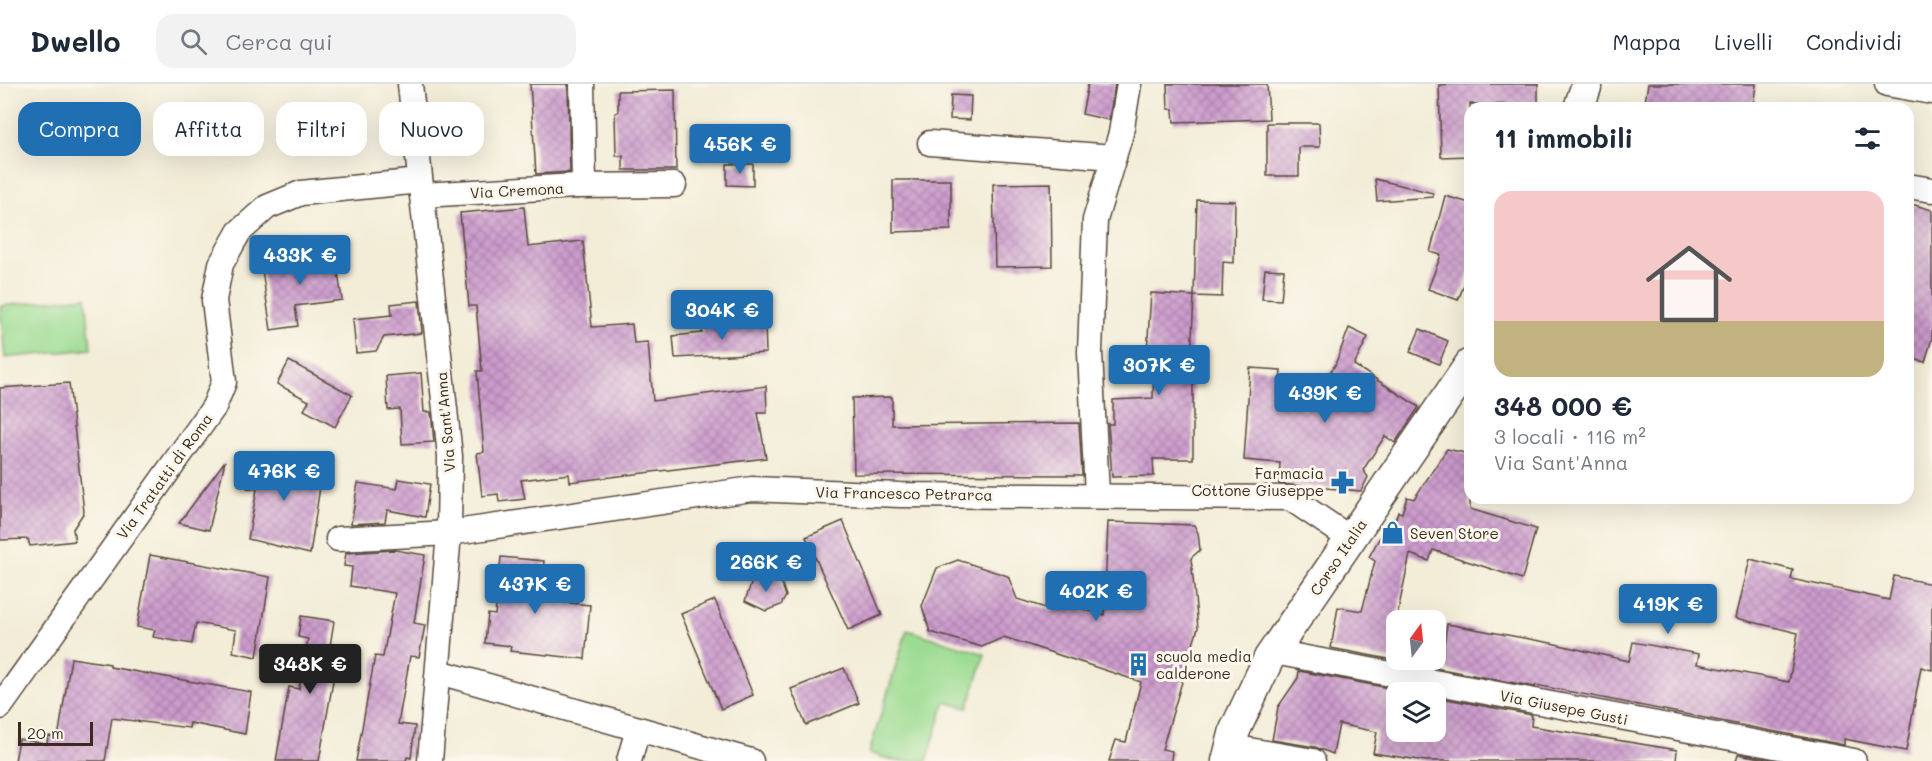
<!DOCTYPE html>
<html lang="it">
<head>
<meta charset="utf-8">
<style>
	body { margin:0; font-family:Mali,sans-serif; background:#f2f2f3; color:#1f2937; height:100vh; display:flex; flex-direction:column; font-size:22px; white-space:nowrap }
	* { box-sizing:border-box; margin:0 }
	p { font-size:20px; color:#747a83 }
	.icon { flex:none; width:33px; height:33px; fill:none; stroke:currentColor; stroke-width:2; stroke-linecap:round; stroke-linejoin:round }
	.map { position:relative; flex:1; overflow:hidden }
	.side { position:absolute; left:1464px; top:18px; width:450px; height:402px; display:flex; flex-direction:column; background:#fff; border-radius:18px; box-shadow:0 6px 24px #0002 }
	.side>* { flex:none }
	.top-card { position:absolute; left:18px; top:18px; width:570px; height:54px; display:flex; gap:12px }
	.needle { width:39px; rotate:15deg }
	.controls { position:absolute; left:1386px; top:526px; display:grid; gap:12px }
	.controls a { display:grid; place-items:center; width:60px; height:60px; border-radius:12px; background:#fff; box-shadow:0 6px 24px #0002; font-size:30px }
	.scale { position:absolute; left:18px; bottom:15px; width:75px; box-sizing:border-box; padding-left:6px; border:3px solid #3b2a1e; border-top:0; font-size:16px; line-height:21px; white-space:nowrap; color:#3b2a1e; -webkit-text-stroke:4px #fbf7ec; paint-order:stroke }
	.price { position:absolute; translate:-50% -51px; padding:0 14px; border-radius:6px; background:#1f6fb2; color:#fff; font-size:20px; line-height:39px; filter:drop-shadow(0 2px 3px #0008) }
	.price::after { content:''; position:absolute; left:50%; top:36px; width:18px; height:14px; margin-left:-9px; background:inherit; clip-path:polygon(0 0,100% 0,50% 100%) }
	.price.active { background:#222; color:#fff }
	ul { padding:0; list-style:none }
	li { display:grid; align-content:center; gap:12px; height:318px; padding:0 30px }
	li+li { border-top:2px solid #e0e1e3 }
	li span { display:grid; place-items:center; height:186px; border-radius:18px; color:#555 }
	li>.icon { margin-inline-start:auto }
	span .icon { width:108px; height:108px; fill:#fffc; stroke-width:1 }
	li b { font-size:26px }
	h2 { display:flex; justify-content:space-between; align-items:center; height:72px; padding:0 30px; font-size:26px }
	.tag { padding:0 21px; border-radius:18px; background:#fff; box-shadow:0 6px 24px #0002; font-size:21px; line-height:54px }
	.tag.active { background:#1f6fb2; color:#fff }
	header { display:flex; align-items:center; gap:36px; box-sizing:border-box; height:84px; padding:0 30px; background:#fff; border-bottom:2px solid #e0e1e3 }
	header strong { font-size:28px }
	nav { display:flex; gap:33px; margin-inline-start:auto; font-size:21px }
	.search { width:420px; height:54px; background:#f2f2f3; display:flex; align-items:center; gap:15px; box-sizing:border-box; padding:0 21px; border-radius:18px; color:#747a83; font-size:22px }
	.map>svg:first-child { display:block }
	.pitch { fill:#9cdc92; stroke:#6c8358; stroke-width:1.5 }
	.building { fill:url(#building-cross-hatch) }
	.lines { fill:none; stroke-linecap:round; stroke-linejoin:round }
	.minor-casing { stroke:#57473a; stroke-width:27 }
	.tertiary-casing { stroke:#57473a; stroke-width:33 }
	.minor { stroke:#fff; stroke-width:24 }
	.tertiary { stroke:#fff; stroke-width:30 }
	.labels { text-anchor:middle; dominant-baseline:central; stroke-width:6; stroke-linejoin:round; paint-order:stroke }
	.street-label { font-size:15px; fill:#3b2a1e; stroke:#fbf7ec }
	.poi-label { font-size:15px; fill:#3b2a1e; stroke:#fbf7ec; text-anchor:start }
</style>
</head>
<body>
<header>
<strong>Dwello</strong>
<div class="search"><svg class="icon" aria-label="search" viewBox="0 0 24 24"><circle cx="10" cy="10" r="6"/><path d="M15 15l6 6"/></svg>Cerca qui</div>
<nav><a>Mappa</a><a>Livelli</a><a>Condividi</a></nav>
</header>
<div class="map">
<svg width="1932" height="677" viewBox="0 0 1932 677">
	<defs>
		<pattern id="building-cross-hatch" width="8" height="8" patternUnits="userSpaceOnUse" patternTransform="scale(1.5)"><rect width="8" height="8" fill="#cc9bcd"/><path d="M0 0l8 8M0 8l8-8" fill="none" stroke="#a77fa6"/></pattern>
	</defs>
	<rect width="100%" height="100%" fill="#fbf7ec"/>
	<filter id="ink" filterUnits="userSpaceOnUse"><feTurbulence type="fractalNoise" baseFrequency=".0167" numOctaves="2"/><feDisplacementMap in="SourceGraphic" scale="12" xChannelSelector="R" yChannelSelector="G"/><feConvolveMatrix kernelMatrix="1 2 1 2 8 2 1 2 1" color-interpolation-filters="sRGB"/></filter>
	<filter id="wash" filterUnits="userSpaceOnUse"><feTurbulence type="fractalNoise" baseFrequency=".008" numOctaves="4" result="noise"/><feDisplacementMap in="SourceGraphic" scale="24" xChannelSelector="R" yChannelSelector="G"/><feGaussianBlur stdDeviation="1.35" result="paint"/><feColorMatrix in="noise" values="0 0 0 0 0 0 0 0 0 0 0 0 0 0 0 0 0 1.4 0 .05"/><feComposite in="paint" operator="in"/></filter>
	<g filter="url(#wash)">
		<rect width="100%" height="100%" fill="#f3edd8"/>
		<!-- pitch -->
		<g class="pitch">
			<polygon points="86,213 91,265 5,274 0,222"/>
			<polygon points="907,546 985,570 968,624 945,618 927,677 896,677 869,669"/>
		</g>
		<g id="blocks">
			<!-- building -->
			<g class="building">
				<polygon points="530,0 568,0 570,88 536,90"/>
				<polygon points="1088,0 1115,0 1109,36 1082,30"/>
				<polygon points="1167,0 1267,0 1269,35 1174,38 1173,25 1168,25"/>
				<polygon points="1460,0 1538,0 1538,21 1470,20 1470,72 1441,73 1439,1"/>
				<polygon points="1648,0 1756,0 1753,24 1644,24"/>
				<polygon points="675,6 676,86 623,86 623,72 616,72 615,29 618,28 618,7"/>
				<polygon points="951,11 971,12 970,36 950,35"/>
				<polygon points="1267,39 1319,39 1320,63 1299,63 1299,92 1267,92"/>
				<polygon points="727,80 753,80 753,102 727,101"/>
				<polygon points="1375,95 1433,109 1433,113 1377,117"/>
				<polygon points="893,96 951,96 951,146 893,148"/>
				<polygon points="1051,99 1052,182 995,183 993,100"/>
				<polygon points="1445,112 1470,119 1470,186 1458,216 1428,205 1441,171 1430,168"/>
				<polygon points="1197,116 1235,117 1234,179 1223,178 1222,213 1194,212"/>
				<polygon points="1908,119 1932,126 1932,254 1925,278 1908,274"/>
				<polygon points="524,123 528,163 583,157 592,243 632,240 634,259 648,258 653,317 766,302 767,329 758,329 766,374 570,398 569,390 521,396 525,415 499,418 498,410 482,412 477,369 484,368 477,287 482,287 476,222 469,222 460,129"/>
				<polygon points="317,160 320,176 336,174 342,216 295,222 298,242 271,246 262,186 299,181 296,163"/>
				<polygon points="1265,185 1284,186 1281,216 1262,215"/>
				<polygon points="1151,209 1194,212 1190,294 1193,294 1193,375 1153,375 1154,392 1112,393 1108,340 1113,340 1113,316 1153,314 1154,269 1147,268"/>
				<polygon points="419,217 422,249 384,253 376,267 356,269 353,235 392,231 391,220"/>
				<polygon points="765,239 766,269 675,274 673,252 702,249 702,241"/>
				<polygon points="1349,244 1368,253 1354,281 1419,323 1395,359 1385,352 1363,386 1368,393 1361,407 1279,400 1280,379 1244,376 1250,284 1281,286 1279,309 1305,326 1335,281"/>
				<polygon points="1420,245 1448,257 1439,280 1410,268"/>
				<polygon points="289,277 352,311 335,343 304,326 309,317 277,300"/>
				<polygon points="421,289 424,328 431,328 434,358 402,360 400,325 388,326 386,292"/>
				<polygon points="69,299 84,428 73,445 75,457 30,462 28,455 0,456 0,304"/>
				<polygon points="892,313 892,341 1079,339 1082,391 854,390 852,314"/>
				<polygon points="1447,365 1470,370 1470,425 1536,445 1522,495 1433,466 1429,477 1410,470 1396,537 1396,576 1442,576 1447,540 1551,559 1629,577 1633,558 1699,570 1697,580 1789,598 1798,549 1736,534 1750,475 1793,486 1791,495 1889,516 1894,492 1932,500 1932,586 1921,583 1906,667 1844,655 1844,661 1536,601 1535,603 1331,564 1338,523 1362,527 1375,477 1369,473 1380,453 1388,457 1398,428 1402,429 1407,413 1414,415"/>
				<polygon points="252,369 323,382 310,470 248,455 257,405 247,404"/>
				<polygon points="225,377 209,446 179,439"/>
				<polygon points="399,395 430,400 425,433 387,426 385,438 351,440 358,399 397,405"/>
				<polygon points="843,437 882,531 848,546 806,453"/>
				<polygon points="1108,438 1194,441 1198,449 1200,466 1191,474 1198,544 1162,665 1172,667 1171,677 1109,677 1116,656 1126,658 1141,598 1004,553 982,563 930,548 922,522 937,484 958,476 1008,492 1017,515 1055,527 1057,518 1104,531"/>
				<polygon points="395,466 425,471 414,539 425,541 419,573 410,572 398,640 415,642 411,674 407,673 406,677 356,677 375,572 383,573 395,509 350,502 352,483 344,482 346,469"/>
				<polygon points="150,471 270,493 257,573 233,568 236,546 196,539 192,560 153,553 155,546 137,543"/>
				<polygon points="501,473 544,477 540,516 590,521 585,575 510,567 511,562 485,559 488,530 495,531"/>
				<polygon points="767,491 780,495 786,512 781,521 766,527 745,517 752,497"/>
				<polygon points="715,516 753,611 721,625 681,530"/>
				<polygon points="301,532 334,537 330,562 339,563 319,677 276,677 289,603 299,605 308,555 298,553"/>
				<polygon points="71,574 110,580 110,583 251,608 245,650 190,639 189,644 112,634 105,677 15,677 19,655 47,660 48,652 58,654"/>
				<polygon points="844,584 859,619 806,641 791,605"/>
				<polygon points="1299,587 1415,609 1396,609 1396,648 1436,648 1436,613 1532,631 1531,642 1677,666 1676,677 1426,677 1373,669 1377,648 1339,640 1333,670 1315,663 1272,656 1278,623 1298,594"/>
				<polygon points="1738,670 1777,677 1736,677"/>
			</g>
		</g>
	</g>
	<g filter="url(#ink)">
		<use href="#blocks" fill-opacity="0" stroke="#57473a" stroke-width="1.5"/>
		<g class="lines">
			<defs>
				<g id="minor">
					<polyline points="410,0 450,372 449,449 430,677"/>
					<polyline points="1887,0 1932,8"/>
					<polyline points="930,59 1114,73"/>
					<polyline points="576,102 674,101"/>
					<polyline points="1908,102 1932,106"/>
					<polyline points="422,111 576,102 584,99 582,0"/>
					<polyline points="1097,411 1090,268 1095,136 1121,49 1129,0"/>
					<polyline points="338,455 449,449 752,405 900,411 1290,414 1351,455"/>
					<polyline points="1274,568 1854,677"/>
					<polyline points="439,588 751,677"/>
					<polyline points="0,623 214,323 224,298 214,216 221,180 239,148 267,123 301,109 420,97"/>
					<polyline points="1231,663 1313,677"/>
					<polyline points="629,677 638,645"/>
				</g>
				<g id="tertiary">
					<polyline points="1579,24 1587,0"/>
					<polyline points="1227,677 1235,646 1269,574 1470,280"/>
				</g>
			</defs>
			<!-- minor casing -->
			<use href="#minor" class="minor-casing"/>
			<!-- tertiary casing -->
			<use href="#tertiary" class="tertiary-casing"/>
			<!-- minor -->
			<use href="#minor" class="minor"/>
			<!-- tertiary -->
			<use href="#tertiary" class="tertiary"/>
		</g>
	</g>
	<!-- icons -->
	<defs>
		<symbol id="pharmacy-bare" viewBox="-9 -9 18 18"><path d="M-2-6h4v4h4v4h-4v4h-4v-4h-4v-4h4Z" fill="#1f6fb2" stroke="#fbf7ec" stroke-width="2.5" paint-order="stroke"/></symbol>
		<symbol id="shop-bare" viewBox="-9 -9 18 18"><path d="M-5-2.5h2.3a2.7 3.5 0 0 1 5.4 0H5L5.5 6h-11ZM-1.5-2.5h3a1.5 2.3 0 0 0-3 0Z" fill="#1f6fb2" stroke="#fbf7ec" stroke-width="2.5" paint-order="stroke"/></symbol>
		<symbol id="building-bare" viewBox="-9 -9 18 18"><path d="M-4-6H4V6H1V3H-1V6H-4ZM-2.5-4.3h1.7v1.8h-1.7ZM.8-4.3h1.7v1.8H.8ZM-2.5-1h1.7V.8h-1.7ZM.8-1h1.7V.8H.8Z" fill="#1f6fb2" stroke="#fbf7ec" stroke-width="2.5" paint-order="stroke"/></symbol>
	</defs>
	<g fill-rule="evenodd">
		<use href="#pharmacy-bare" x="1326" y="382" width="33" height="33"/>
		<use href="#shop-bare" x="1376" y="432" width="33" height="33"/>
		<use href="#building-bare" x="1122" y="564" width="33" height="33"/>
	</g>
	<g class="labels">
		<!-- street labels -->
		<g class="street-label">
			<text transform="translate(517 106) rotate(-3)">Via Cremona</text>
			<text transform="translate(445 338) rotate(-95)">Via Sant'Anna</text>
			<text transform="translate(164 392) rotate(-54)">Via Tratatti di Roma</text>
			<text transform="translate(904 409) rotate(1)">Via Francesco Petrarca</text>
			<text transform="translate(1338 473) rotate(-56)">Corso Italia</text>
			<text transform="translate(1564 623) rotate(11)">Via Giusepe Gusti</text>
		</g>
		<!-- poi labels -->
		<g class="poi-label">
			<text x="1324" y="389" text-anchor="end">Farmacia<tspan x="1324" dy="17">Cottone Giuseppe</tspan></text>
			<text x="1410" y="449">Seven Store</text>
			<text x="1156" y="572">scuola media<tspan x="1156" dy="17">calderone</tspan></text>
		</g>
	</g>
</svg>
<div class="controls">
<a><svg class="needle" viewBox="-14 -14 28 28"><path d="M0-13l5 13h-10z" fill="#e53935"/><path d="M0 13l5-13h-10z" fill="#747a83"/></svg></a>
<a><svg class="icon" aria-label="layers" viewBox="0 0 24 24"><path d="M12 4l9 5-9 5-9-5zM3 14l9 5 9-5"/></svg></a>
</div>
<div class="scale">20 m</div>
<b class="price" style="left:740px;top:91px">456K €</b>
<b class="price" style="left:300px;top:202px">433K €</b>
<b class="price" style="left:722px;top:257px">304K €</b>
<b class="price" style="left:1159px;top:312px">307K €</b>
<b class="price" style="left:1325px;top:340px">439K €</b>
<b class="price" style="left:284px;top:418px">476K €</b>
<b class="price" style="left:766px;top:509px">266K €</b>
<b class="price" style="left:535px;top:531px">437K €</b>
<b class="price" style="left:1096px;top:538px">402K €</b>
<b class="price" style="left:1668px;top:551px">419K €</b>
<b class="price active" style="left:310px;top:611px">348K €</b>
<div class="top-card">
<a class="tag active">Compra</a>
<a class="tag">Affitta</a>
<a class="tag">Filtri</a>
<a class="tag">Nuovo</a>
</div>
<section class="side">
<h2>11 immobili<svg class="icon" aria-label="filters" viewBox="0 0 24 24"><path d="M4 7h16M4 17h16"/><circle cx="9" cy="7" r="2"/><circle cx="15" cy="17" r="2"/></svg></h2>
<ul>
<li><span style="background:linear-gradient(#f6c9c9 70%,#c2b280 0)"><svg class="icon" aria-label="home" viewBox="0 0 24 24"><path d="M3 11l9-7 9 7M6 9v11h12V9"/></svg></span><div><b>348 000 €</b><p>3 locali · 116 m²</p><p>Via Sant'Anna</p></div></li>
</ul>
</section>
</div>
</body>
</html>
